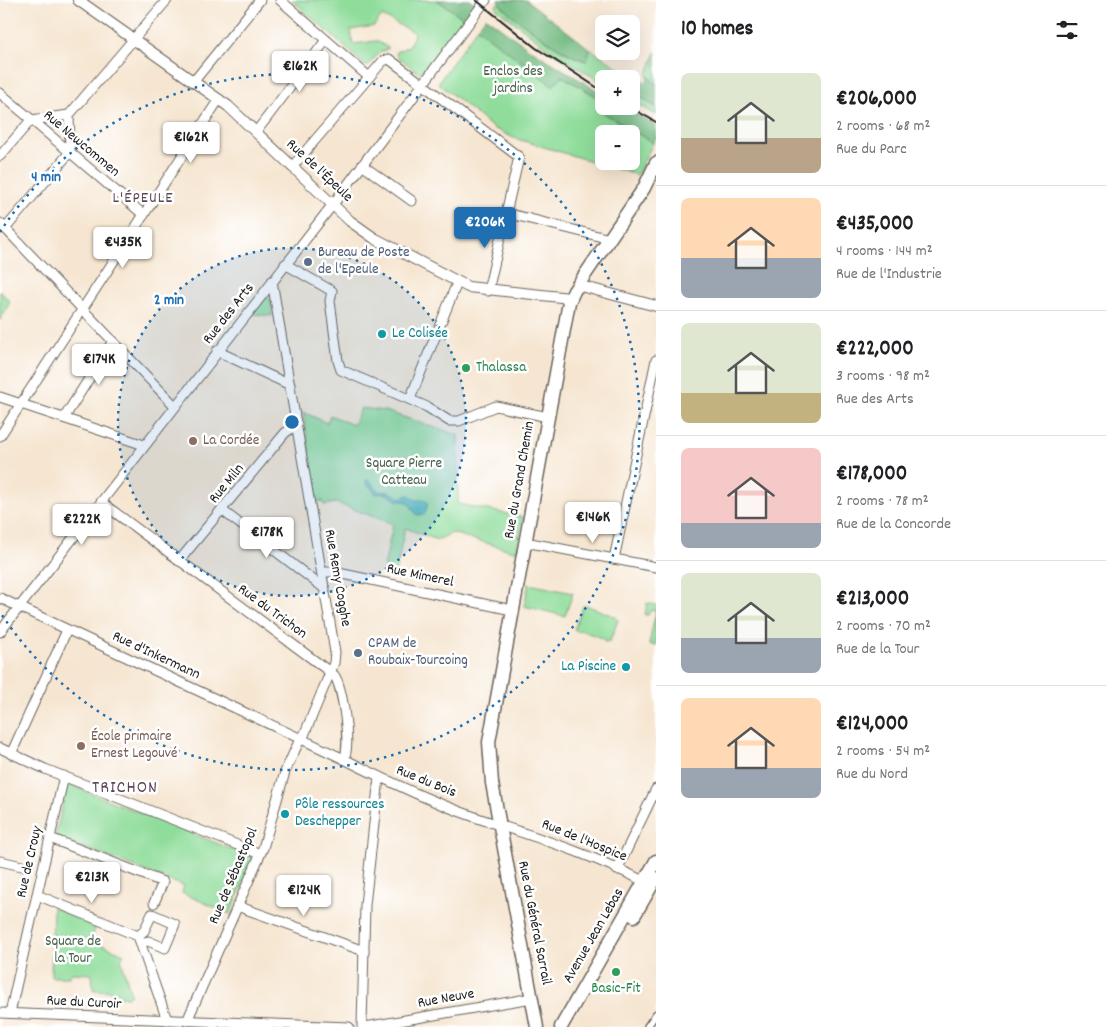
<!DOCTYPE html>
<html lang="en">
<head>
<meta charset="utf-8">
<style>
	body { margin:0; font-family:Dekko,sans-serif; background:#f6f6f6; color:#202124; height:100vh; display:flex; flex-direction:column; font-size:19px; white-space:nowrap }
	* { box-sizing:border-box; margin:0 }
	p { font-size:16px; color:#757577 }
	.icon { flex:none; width:28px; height:28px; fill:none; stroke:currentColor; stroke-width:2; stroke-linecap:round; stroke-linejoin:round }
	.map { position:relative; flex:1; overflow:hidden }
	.side { display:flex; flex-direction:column; background:#fff; width:450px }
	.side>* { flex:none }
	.buttons { position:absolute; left:595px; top:15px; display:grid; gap:10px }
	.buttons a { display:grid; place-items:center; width:45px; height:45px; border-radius:8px; background:#fff; box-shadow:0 5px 20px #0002; font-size:25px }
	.price { position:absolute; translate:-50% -42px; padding:0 11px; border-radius:5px; background:#fff; color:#222; font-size:16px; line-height:32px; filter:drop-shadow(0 1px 2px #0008) }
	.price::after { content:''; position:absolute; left:50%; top:30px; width:15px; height:11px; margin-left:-8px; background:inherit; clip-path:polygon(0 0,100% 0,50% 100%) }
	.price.active { background:#1f6fb2; color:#fff }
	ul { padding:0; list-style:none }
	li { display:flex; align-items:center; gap:15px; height:125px; padding:0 25px }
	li+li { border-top:1px solid #e0e0e0 }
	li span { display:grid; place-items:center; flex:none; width:140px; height:100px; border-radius:8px; color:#555 }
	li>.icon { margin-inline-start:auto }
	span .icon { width:60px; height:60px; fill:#fffc; stroke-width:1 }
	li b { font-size:21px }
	h2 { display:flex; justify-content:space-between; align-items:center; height:60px; padding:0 25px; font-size:21px }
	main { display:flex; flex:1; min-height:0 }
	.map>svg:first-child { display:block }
	.green { fill:#90dd9b; stroke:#567c5c; fill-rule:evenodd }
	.forest { fill:#74bc83; stroke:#486c50 }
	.water { fill:#49b8be; stroke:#326a6d }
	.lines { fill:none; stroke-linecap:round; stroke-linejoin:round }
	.pedestrian-casing { stroke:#68635b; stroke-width:9 }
	.minor-casing { stroke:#68635b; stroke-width:11 }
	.tertiary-casing { stroke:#68635b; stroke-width:12 }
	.secondary-casing { stroke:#68635b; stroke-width:15 }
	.pedestrian { stroke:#fff; stroke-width:6 }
	.minor { stroke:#fff; stroke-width:9 }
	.tertiary { stroke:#fff; stroke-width:10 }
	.secondary { stroke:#fff; stroke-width:12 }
	.rail { stroke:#1c1c1c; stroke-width:2 }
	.ring { fill:none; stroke:#1f6fb2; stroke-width:2.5; stroke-dasharray:2.5 5 }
	.service-dot { fill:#5c6f8a; stroke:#fff; stroke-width:2 }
	.culture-dot { fill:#0f9aa8; stroke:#fff; stroke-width:2 }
	.leisure-dot { fill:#2e9e5b; stroke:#fff; stroke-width:2 }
	.education-dot { fill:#8d6e63; stroke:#fff; stroke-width:2 }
	.labels { text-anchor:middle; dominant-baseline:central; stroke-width:5; stroke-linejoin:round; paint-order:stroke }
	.park-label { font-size:15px; fill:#456048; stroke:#fff }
	.street-label { font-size:15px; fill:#1c1c1c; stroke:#fff }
	.service-label { font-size:15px; fill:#4e5e75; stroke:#fff; text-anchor:start }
	.culture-label { font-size:15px; fill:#0d838f; stroke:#fff; text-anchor:start }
	.leisure-label { font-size:15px; fill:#27864d; stroke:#fff; text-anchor:start }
	.education-label { font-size:15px; fill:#785e54; stroke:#fff; text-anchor:start }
	.neighbourhood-label { font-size:16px; letter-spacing:1px; fill:#5a4656; stroke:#fff }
	.quarter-label { font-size:18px; letter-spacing:1px; fill:#5a4656; stroke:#fff }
	.centre { fill:#1f6fb2; stroke:#fff; stroke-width:2.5 }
	.ring-label { font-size:15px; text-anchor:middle; font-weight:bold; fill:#1f6fb2; stroke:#fff; stroke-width:5; stroke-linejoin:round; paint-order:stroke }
</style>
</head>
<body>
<main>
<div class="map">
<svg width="656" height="1027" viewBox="0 0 656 1027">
	<rect width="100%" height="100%" fill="#fff"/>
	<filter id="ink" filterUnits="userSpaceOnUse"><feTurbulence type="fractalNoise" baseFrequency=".02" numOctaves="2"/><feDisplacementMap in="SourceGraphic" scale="10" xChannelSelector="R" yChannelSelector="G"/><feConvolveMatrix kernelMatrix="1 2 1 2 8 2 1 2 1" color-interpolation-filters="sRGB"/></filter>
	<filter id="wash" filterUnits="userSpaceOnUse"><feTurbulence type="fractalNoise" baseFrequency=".0096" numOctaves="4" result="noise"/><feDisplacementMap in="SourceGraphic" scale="20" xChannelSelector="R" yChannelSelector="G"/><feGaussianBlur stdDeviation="1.12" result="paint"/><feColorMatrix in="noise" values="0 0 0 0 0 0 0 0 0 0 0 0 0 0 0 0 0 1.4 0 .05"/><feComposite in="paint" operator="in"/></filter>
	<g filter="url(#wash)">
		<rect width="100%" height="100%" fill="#f6e6d1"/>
		<!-- green -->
		<g class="green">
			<polygon points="292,0 437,0 466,20 424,72 419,73 397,56 396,52 409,46 414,35 413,32 382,16 374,26 351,30 353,44 376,41 389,48 379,53 367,67"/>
			<path d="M 498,3 C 516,19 564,58 587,61 L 590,49 L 639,81 L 632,92 L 656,107 L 656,115 L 631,100 L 631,79 L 604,79 L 604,84 L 550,50 L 495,7 Z"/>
			<path d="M 477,28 L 553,85 L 562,76 L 599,98 L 598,109 L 653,143 L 637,175 L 514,138 L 493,128 L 438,83 ZM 604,134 L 631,134 L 631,161 L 604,161 Z"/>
			<polygon points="656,52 656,84 647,75"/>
			<polygon points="0,291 10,302 0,320"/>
			<polygon points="266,297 271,299 272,316 252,314"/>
			<polygon points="361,408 385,411 458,435 458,504 523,517 517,552 452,533 437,540 405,528 395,575 383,572 393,524 336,503 324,505 323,501 317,502 303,412 327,423 330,415 353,425"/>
			<polygon points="529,584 573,593 565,616 524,606"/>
			<polygon points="647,603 656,605 656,646 649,644 656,611 651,610 648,615 645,615"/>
			<polygon points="586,605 616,617 618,620 610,641 604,642 604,639 580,630 578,632 574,629 583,606"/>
			<polygon points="70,785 254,858 230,914 182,893 184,886 55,837 67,786"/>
			<polygon points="53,907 96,926 91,940 124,954 121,959 131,994 128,997 119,996 118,991 93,990 92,974 71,973 70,977 51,977"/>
		</g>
		<!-- forest -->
		<g class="forest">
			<polygon points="437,0 471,0 475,4 466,20"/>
			<path d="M 498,0 L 526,0 L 590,49 L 587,61 C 572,59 502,13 498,0 Z"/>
			<polygon points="486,17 528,48 604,95 604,106 622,106 656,126 656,138 653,143 597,109 599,98 562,76 553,86 477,28"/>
			<polygon points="648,77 656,84 656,107 632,92 641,79 646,83"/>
		</g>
		<!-- water -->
		<polygon class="water" points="366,480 370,481 378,491 390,492 400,498 409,495 415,500 425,500 428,503 425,514 417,515 408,502 396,500 385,493 376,494 370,486 367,485"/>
	</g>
	<g filter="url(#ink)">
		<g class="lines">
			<defs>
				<polyline id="pedestrian" points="647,1027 656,1014"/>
				<g id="minor">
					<polyline points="280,0 369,77"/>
					<polyline points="194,81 260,0"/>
					<polyline points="0,93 144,215"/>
					<polyline points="69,115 167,0"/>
					<polyline points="256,132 326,40"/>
					<polyline points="0,156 31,120 69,115"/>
					<polyline points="362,165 412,201"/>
					<polyline points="292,167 383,61 389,59 519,157 488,291"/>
					<polyline points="506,213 610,239"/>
					<polyline points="0,223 175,406"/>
					<polyline points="5,229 70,152 69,115"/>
					<polyline points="285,264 332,291 330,301 338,361 341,370 427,407 449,421 459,421 496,406 548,417"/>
					<polyline points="272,281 335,652 334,663 302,740"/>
					<polyline points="217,351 290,385"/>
					<polyline points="0,397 144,445"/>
					<polyline points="410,399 457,283"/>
					<polyline points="64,418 113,341"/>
					<polyline points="0,436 219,99"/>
					<path d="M 101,502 L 334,675 C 343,687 351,746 344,759"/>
					<polyline points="223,511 325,589"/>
					<polyline points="525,542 656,567"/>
					<polyline points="614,559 656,360"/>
					<polyline points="179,561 285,433 297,424"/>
					<polyline points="322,572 334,572 512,610"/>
					<path d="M 0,598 L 344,759 C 394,784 446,809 499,825 C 549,841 602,859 649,884"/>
					<polyline points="0,632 337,199 486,0"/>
					<polyline points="0,748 45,769 260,854"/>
					<polyline points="11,754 67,630"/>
					<polyline points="50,838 163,882 154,903"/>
					<polyline points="0,861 22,866"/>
					<polyline points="617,870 656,789"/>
					<polyline points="37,895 138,936 167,1020"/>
					<polyline points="237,906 364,951"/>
					<polyline points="138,936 144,931 152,914 175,924 165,948 148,941 141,943"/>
					<polyline points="0,1013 349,1027"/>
					<polyline points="10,1013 64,776"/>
					<polyline points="187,1021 263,848 285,772 300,739"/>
					<polyline points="362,1027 365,905 379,778"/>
					<polyline points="365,1027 532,998"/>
				</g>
				<g id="tertiary">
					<polyline points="78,0 228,106 350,221 374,238 468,287 570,298"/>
					<polyline points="577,285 656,306"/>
				</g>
				<g id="secondary">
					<polyline points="634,916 656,878"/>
					<polyline points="537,1027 492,783 489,742 569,302 574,291 644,188 656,163"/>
					<polyline points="561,1027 656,861"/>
				</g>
			</defs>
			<!-- pedestrian casing -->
			<use href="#pedestrian" class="pedestrian-casing"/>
			<!-- minor casing -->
			<use href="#minor" class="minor-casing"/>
			<!-- tertiary casing -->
			<use href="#tertiary" class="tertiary-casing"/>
			<!-- secondary casing -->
			<use href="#secondary" class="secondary-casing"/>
			<!-- pedestrian -->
			<use href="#pedestrian" class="pedestrian"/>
			<!-- minor -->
			<use href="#minor" class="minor"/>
			<!-- tertiary -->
			<use href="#tertiary" class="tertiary"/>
			<!-- secondary -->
			<use href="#secondary" class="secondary"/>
			<!-- rail -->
			<g class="rail">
				<polyline points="476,0 536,48 604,92"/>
				<polyline points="628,106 656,122"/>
			</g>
		</g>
	</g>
	<!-- distance rings -->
	<circle cx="292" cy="422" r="174" fill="#1f6fb2" fill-opacity=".12"/>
	<g class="ring">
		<circle cx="292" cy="422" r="174"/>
		<path d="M0 232A348 348 0 1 1 0 612"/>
	</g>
	<!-- markers -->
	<g class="service-dot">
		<circle cx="308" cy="262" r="5"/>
		<circle cx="358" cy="653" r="5"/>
	</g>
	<g class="culture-dot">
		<circle cx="382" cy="334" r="5"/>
		<circle cx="626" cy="667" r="5"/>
		<circle cx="285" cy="814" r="5"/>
	</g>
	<g class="leisure-dot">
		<circle cx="466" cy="368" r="5"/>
		<circle cx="616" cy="972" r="5"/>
	</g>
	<g class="education-dot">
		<circle cx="193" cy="441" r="5"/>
		<circle cx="81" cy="746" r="5"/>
	</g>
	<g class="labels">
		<!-- park labels -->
		<g class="park-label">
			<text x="513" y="72">Enclos des<tspan x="513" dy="17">jardins</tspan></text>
			<text x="404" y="464">Square Pierre<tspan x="404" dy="17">Catteau</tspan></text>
			<text x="73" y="942">Square de<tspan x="73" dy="17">la Tour</tspan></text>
		</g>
		<!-- street labels -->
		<g class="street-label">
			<text transform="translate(81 144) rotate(40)">Rue Newcommen</text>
			<text transform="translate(319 171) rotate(43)">Rue de l'Épeule</text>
			<text transform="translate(229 314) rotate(-52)">Rue des Arts</text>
			<text transform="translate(520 480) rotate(-80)">Rue du Grand Chemin</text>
			<text transform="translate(227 484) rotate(-51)">Rue Miln</text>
			<text transform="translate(420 576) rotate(12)">Rue Mimerel</text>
			<text transform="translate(337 578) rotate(80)">Rue Remy Cogghe</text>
			<text transform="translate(272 612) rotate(36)">Rue du Trichon</text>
			<text transform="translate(156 656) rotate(25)">Rue d'Inkermann</text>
			<text transform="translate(426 782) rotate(22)">Rue du Bois</text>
			<text transform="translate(584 841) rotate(22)">Rue de l'Hospice</text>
			<text transform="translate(30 862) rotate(-77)">Rue de Crouy</text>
			<text transform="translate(234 876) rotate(-67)">Rue de Sébastopol</text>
			<text transform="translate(534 923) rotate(79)">Rue du Général Sarrail</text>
			<text transform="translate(594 936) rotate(-60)">Avenue Jean Lebas</text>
			<text transform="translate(446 999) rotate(-10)">Rue Neuve</text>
			<text transform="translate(84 1003) rotate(3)">Rue du Curoir</text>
		</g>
		<!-- service labels -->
		<g class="service-label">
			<text x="318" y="253">Bureau de Poste<tspan x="318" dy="17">de l'Epeule</tspan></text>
			<text x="368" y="644">CPAM de<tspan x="368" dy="17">Roubaix-Tourcoing</tspan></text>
		</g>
		<!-- culture labels -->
		<g class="culture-label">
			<text x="392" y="334">Le Colisée</text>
			<text x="616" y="667" text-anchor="end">La Piscine</text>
			<text x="295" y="805">Pôle ressources<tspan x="295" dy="17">Deschepper</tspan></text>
		</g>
		<!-- leisure labels -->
		<g class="leisure-label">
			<text x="476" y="368">Thalassa</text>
			<text x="616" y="989" text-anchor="middle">Basic-Fit</text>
		</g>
		<!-- education labels -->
		<g class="education-label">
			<text x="203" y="441">La Cordée</text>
			<text x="91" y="737">École primaire<tspan x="91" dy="17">Ernest Legouvé</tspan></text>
		</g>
		<!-- neighbourhood labels -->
		<g class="neighbourhood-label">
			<text x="143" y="198">L'ÉPEULE</text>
		</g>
		<!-- quarter labels -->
		<g class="quarter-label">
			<text x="125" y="788">TRICHON</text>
		</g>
	</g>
	<circle cx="292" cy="422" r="8" class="centre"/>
	<g class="ring-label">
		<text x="46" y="181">4 min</text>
		<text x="169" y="304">2 min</text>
	</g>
</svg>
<div class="buttons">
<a><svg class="icon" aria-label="layers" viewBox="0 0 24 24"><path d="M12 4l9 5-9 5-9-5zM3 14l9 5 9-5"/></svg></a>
<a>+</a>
<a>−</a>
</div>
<b class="price" style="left:300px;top:93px">€162K</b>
<b class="price" style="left:191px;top:164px">€162K</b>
<b class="price active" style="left:485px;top:249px">€206K</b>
<b class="price" style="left:123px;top:269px">€435K</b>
<b class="price" style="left:99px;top:386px">€174K</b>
<b class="price" style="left:593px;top:544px">€146K</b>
<b class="price" style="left:82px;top:546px">€222K</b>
<b class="price" style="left:267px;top:559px">€178K</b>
<b class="price" style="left:92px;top:904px">€213K</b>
<b class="price" style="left:304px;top:917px">€124K</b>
</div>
<section class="side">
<h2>10 homes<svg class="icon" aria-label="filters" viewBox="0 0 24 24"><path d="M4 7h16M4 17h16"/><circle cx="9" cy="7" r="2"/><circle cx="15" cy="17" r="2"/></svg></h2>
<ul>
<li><span style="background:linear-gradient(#dfe7d0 65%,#b9a48a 0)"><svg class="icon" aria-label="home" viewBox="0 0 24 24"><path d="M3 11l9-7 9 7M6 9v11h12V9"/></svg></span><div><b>€206,000</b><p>2 rooms · 68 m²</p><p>Rue du Parc</p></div></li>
<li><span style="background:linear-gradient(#ffd9b3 60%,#9aa5b1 0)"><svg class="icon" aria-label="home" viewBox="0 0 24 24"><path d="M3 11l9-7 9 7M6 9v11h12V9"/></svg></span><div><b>€435,000</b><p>4 rooms · 144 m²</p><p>Rue de l'Industrie</p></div></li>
<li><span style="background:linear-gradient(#dfe7d0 70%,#c2b280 0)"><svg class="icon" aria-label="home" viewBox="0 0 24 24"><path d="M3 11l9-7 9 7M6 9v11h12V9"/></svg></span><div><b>€222,000</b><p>3 rooms · 98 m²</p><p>Rue des Arts</p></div></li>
<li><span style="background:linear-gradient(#f6c9c9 75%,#9aa5b1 0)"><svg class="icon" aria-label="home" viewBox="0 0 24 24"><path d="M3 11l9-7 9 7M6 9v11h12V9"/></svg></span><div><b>€178,000</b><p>2 rooms · 78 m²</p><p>Rue de la Concorde</p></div></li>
<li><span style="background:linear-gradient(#dfe7d0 65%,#9aa5b1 0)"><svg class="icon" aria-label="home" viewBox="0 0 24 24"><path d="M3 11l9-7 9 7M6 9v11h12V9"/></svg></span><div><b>€213,000</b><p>2 rooms · 70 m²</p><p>Rue de la Tour</p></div></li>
<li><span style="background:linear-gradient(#ffd9b3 70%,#9aa5b1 0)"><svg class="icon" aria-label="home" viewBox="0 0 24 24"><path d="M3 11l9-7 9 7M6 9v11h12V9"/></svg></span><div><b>€124,000</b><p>2 rooms · 54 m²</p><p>Rue du Nord</p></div></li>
</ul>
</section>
</main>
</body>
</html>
